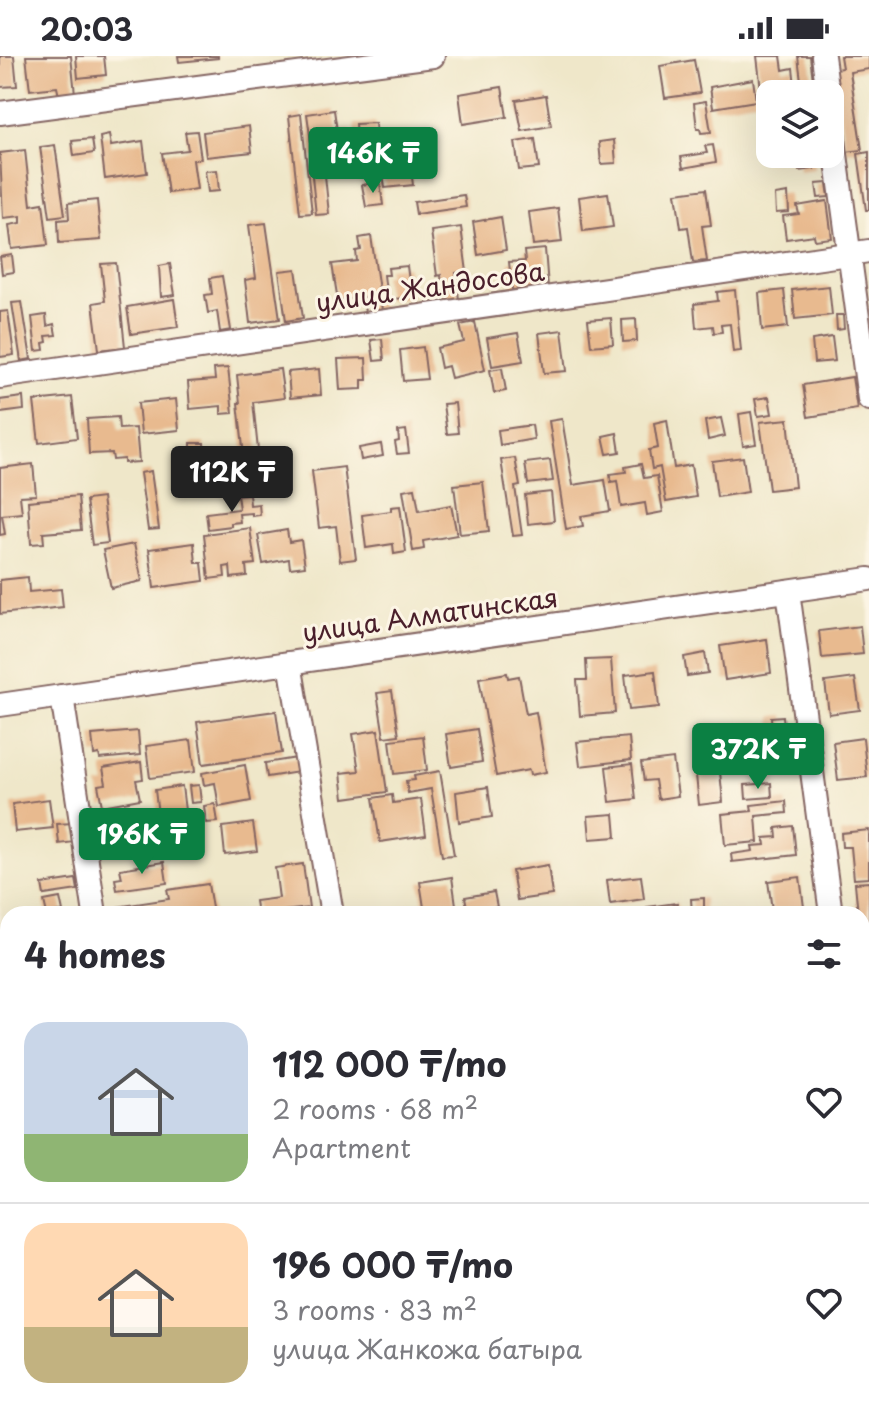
<!DOCTYPE html>
<html lang="en">
<head>
<meta charset="utf-8">
<style>
	body { margin:0; font-family:"Playpen Sans",sans-serif; background:#f7f7f7; color:#2b2b33; height:100vh; display:flex; flex-direction:column; font-size:30px; white-space:nowrap }
	* { box-sizing:border-box; margin:0 }
	p { font-size:26px; color:#7c7c81 }
	.icon { flex:none; width:44px; height:44px; fill:none; stroke:currentColor; stroke-width:2; stroke-linecap:round; stroke-linejoin:round }
	.map { position:relative; flex:1; overflow:hidden }
	.details { position:absolute; left:0px; top:850px; width:870px; height:512px; display:flex; flex-direction:column; background:#fff; border-radius:24px 24px 0 0; box-shadow:0 8px 32px #0002 }
	.details>* { flex:none }
	.buttons { position:absolute; left:756px; top:24px; display:grid; gap:16px }
	.buttons a { display:grid; place-items:center; width:88px; height:88px; border-radius:16px; background:#fff; box-shadow:0 8px 32px #0002; font-size:40px }
	.price { position:absolute; translate:-50% -68px; padding:0 18px; border-radius:8px; background:#0b8043; color:#fff; font-size:26px; line-height:52px; filter:drop-shadow(0 2px 4px #0008) }
	.price::after { content:''; position:absolute; left:50%; top:48px; width:24px; height:18px; margin-left:-12px; background:inherit; clip-path:polygon(0 0,100% 0,50% 100%) }
	.price.current { background:#222; color:#fff }
	ul { padding:0; list-style:none }
	li { display:flex; align-items:center; gap:24px; height:200px; padding:0 24px }
	li+li { border-top:2px solid #e1e1e2 }
	li span { display:grid; place-items:center; flex:none; width:224px; height:160px; border-radius:24px; color:#555 }
	li>.icon { margin-inline-start:auto }
	span .icon { width:96px; height:96px; fill:#fffc; stroke-width:1 }
	li b { font-size:34px }
	h2 { display:flex; justify-content:space-between; align-items:center; height:96px; padding:0 24px; font-size:34px }
	.status { display:flex; justify-content:space-between; align-items:center; height:56px; padding:0 40px; background:#fff; direction:ltr }
	.status svg { height:22px; fill:currentColor }
	.map>svg:first-child { display:block }
	.building { fill:#e8ba8f }
	.lines { fill:none; stroke-linecap:round; stroke-linejoin:round }
	.minor-casing { stroke:#846562; stroke-width:26 }
	.minor { stroke:#fff; stroke-width:22 }
	.labels { text-anchor:middle; dominant-baseline:central; stroke-width:6; stroke-linejoin:round; paint-order:stroke }
	.street-label { font-size:26px; fill:#4a1f2b; stroke:#fcf5e5 }
</style>
</head>
<body>
<div class="status"><b>20:03</b><svg viewBox="0 0 49 12"><path d="M0 12V9h3v3zM5 12V6h3v6zM10 12V3h3v9zM15 12V0h3v12zM26 1h20v11H26zM47 4h2v5h-2z"/></svg></div>
<div class="map">
<svg width="869" height="1362" viewBox="0 0 869 1362">
	<rect width="100%" height="100%" fill="#fcf5e5"/>
	<filter id="ink" filterUnits="userSpaceOnUse"><feTurbulence type="fractalNoise" baseFrequency=".0125" numOctaves="2"/><feDisplacementMap in="SourceGraphic" scale="16" xChannelSelector="R" yChannelSelector="G"/><feConvolveMatrix kernelMatrix="1 2 1 2 8 2 1 2 1" color-interpolation-filters="sRGB"/></filter>
	<filter id="wash" filterUnits="userSpaceOnUse"><feTurbulence type="fractalNoise" baseFrequency=".006" numOctaves="4" result="noise"/><feDisplacementMap in="SourceGraphic" scale="32" xChannelSelector="R" yChannelSelector="G"/><feGaussianBlur stdDeviation="1.8" result="paint"/><feColorMatrix in="noise" values="0 0 0 0 0 0 0 0 0 0 0 0 0 0 0 0 0 1.4 0 .05"/><feComposite in="paint" operator="in"/></filter>
	<g filter="url(#wash)">
		<rect width="100%" height="100%" fill="#efe7c9"/>
		<g id="blocks">
			<!-- building -->
			<g class="building">
				<polygon points="0,0 14,0 17,30 0,31"/>
				<polygon points="26,0 71,0 75,38 59,40 57,31 30,34"/>
				<polygon points="76,0 104,0 106,19 78,22"/>
				<polygon points="178,0 218,0 218,2 179,6"/>
				<polygon points="757,0 781,0 783,14 793,12 795,30 761,34"/>
				<polygon points="798,0 810,0 814,32 802,33"/>
				<polygon points="840,0 869,0 869,13 850,16 862,94 846,96 837,42 830,14 842,12"/>
				<polygon points="694,4 700,37 665,42 660,10"/>
				<polygon points="753,23 756,45 713,52 710,31"/>
				<polygon points="502,31 507,61 463,68 459,38"/>
				<polygon points="546,39 551,70 522,75 516,44"/>
				<polygon points="706,45 711,76 701,77 700,73 697,73 694,47"/>
				<polygon points="334,54 337,75 350,73 353,95 313,101 307,58"/>
				<polygon points="301,58 312,157 300,158 289,60"/>
				<polygon points="375,67 377,90 357,92 355,68"/>
				<polygon points="249,70 252,96 206,101 203,76"/>
				<polygon points="197,75 201,103 193,104 197,133 168,137 162,97 188,94 185,76"/>
				<polygon points="109,79 111,90 143,85 147,117 105,123 100,81"/>
				<polygon points="92,83 94,97 74,100 72,85"/>
				<polygon points="535,83 539,112 519,114 515,86"/>
				<polygon points="614,84 616,107 601,108 599,86"/>
				<polygon points="55,89 65,159 50,161 40,91"/>
				<polygon points="713,89 716,106 683,112 681,101 707,97 705,90"/>
				<polygon points="25,94 31,149 43,147 48,189 12,193 9,169 21,167 21,160 3,162 0,97"/>
				<polygon points="869,96 869,154 866,154 858,98"/>
				<polygon points="409,98 413,129 385,132 381,101"/>
				<polygon points="790,98 812,98 814,113 799,115 798,107 791,108"/>
				<polygon points="324,110 329,158 316,159 311,111"/>
				<polygon points="217,114 219,135 208,136 205,115"/>
				<polygon points="380,126 383,149 366,151 362,129"/>
				<polygon points="827,127 829,141 818,142 816,128"/>
				<polygon points="706,133 711,169 702,170 707,205 693,206 688,171 681,172 676,137"/>
				<polygon points="608,137 613,171 583,175 579,141"/>
				<polygon points="788,137 789,156 776,157 775,139"/>
				<polygon points="464,139 466,151 416,158 414,146"/>
				<polygon points="97,144 101,184 59,187 58,164 69,163 68,147"/>
				<polygon points="827,145 832,182 815,184 814,179 786,183 783,160 799,158 797,150"/>
				<polygon points="558,152 562,186 533,189 529,156"/>
				<polygon points="501,161 506,194 478,199 473,166"/>
				<polygon points="266,167 280,263 250,267 245,224 256,222 249,169"/>
				<polygon points="461,171 467,216 456,217 459,244 444,246 441,219 437,220 431,175"/>
				<polygon points="371,180 382,254 365,257 363,241 338,245 332,208 357,205 356,195 361,194 359,182"/>
				<polygon points="545,193 548,231 512,234 509,206 525,205 524,195"/>
				<polygon points="12,199 14,216 2,218 0,201"/>
				<polygon points="116,207 125,291 99,294 93,247 105,245 101,208"/>
				<polygon points="170,208 175,239 161,241 159,210"/>
				<polygon points="407,210 411,241 387,244 384,219 389,219 388,212"/>
				<polygon points="296,213 303,262 286,265 279,215"/>
				<polygon points="222,220 231,274 220,276 217,255 208,257 205,239 212,238 210,222"/>
				<polygon points="829,230 832,259 795,263 792,234"/>
				<polygon points="735,234 741,295 733,296 730,268 721,269 722,276 714,277 713,270 696,272 694,248 718,245 717,236"/>
				<polygon points="784,234 788,271 762,274 759,237"/>
				<polygon points="174,243 178,271 131,278 127,251"/>
				<polygon points="22,246 31,303 21,305 12,247"/>
				<polygon points="8,255 14,299 0,301 0,256"/>
				<polygon points="46,259 47,270 54,268 56,279 46,280 47,286 43,287 44,294 36,295 32,261"/>
				<polygon points="836,259 843,259 844,273 837,274"/>
				<polygon points="611,262 613,288 591,290 588,264"/>
				<polygon points="636,263 637,285 623,286 622,264"/>
				<polygon points="475,266 485,314 451,322 448,310 441,312 437,292 464,286 460,269"/>
				<polygon points="562,274 567,315 544,317 539,277"/>
				<polygon points="518,277 523,305 492,310 487,282"/>
				<polygon points="832,281 835,305 814,307 812,284"/>
				<polygon points="382,283 384,304 374,305 371,284"/>
				<polygon points="423,291 427,323 403,325 400,294"/>
				<polygon points="366,302 367,324 362,324 362,333 340,334 338,303"/>
				<polygon points="228,312 233,357 221,358 221,350 190,353 188,326 215,324 214,313"/>
				<polygon points="502,312 506,335 494,337 490,314"/>
				<polygon points="280,313 284,342 253,346 258,394 254,394 256,408 245,409 238,347 240,347 237,319"/>
				<polygon points="319,313 321,339 290,342 288,316"/>
				<polygon points="852,321 857,353 808,361 803,329"/>
				<polygon points="23,341 24,354 0,357 0,344"/>
				<polygon points="72,341 77,382 39,387 34,345"/>
				<polygon points="769,341 772,358 758,360 755,343"/>
				<polygon points="176,343 179,374 141,378 138,347"/>
				<polygon points="455,347 458,377 447,378 443,348"/>
				<polygon points="751,356 756,388 743,390 739,358"/>
				<polygon points="118,361 119,373 136,372 139,406 124,407 124,403 113,404 112,397 89,398 87,363"/>
				<polygon points="721,362 725,380 708,384 705,365"/>
				<polygon points="562,363 573,429 605,424 610,455 581,460 583,470 566,473 549,365"/>
				<polygon points="788,363 795,431 769,434 760,366"/>
				<polygon points="667,364 674,412 691,409 696,441 666,446 660,411 652,413 649,394 658,392 654,367"/>
				<polygon points="532,369 534,383 500,389 498,374"/>
				<polygon points="406,374 409,397 397,398 395,386 399,385 398,375"/>
				<polygon points="617,377 620,396 607,398 603,380"/>
				<polygon points="191,387 204,387 205,407 191,407"/>
				<polygon points="381,388 383,400 361,404 359,392"/>
				<polygon points="743,401 748,436 717,441 712,405"/>
				<polygon points="515,402 520,430 515,431 522,479 513,480 501,404"/>
				<polygon points="550,404 553,425 528,428 525,407"/>
				<polygon points="33,408 36,439 20,440 22,457 2,459 5,478 0,479 0,412"/>
				<polygon points="641,408 644,422 657,420 663,456 647,459 645,447 621,451 617,425 611,426 610,418 626,416 625,411"/>
				<polygon points="344,411 356,503 340,505 336,470 319,472 312,415"/>
				<polygon points="151,415 159,473 148,474 140,417"/>
				<polygon points="483,426 489,475 460,478 454,429"/>
				<polygon points="415,432 419,455 451,449 457,479 423,485 424,493 413,495 403,434"/>
				<polygon points="551,436 554,465 528,468 525,439"/>
				<polygon points="249,438 250,449 259,448 260,459 252,460 252,457 239,458 240,466 231,467 231,470 208,473 206,457 239,453 237,439"/>
				<polygon points="78,440 81,474 43,477 44,487 31,488 28,445"/>
				<polygon points="102,442 108,487 92,489 86,444"/>
				<polygon points="400,450 406,496 394,498 393,488 366,492 362,459 391,455 391,451"/>
				<polygon points="250,472 255,508 246,509 247,520 231,522 230,510 224,511 225,521 209,523 204,478"/>
				<polygon points="287,474 289,486 301,484 305,510 290,512 289,503 263,508 258,479"/>
				<polygon points="194,487 196,507 202,507 204,525 154,532 149,493"/>
				<polygon points="134,488 142,525 111,532 103,494"/>
				<polygon points="28,521 29,536 61,533 63,551 0,558 0,524"/>
				<polygon points="860,570 863,598 822,602 819,575"/>
				<polygon points="767,583 771,617 725,624 720,590"/>
				<polygon points="705,597 708,617 687,620 684,601"/>
				<polygon points="611,603 615,657 580,660 577,624 587,624 586,604"/>
				<polygon points="655,615 659,651 629,654 625,619"/>
				<polygon points="507,617 508,622 519,620 526,658 536,656 546,716 530,719 529,714 496,720 479,622"/>
				<polygon points="855,622 860,654 829,658 825,626"/>
				<polygon points="392,635 399,679 384,681 377,637"/>
				<polygon points="276,655 282,697 203,708 197,666"/>
				<polygon points="783,660 786,690 773,692 771,661"/>
				<polygon points="477,673 482,706 451,711 446,678"/>
				<polygon points="378,674 387,736 344,742 341,717 359,715 353,678"/>
				<polygon points="138,675 140,699 100,703 99,698 94,699 92,679"/>
				<polygon points="423,680 427,714 394,718 390,684"/>
				<polygon points="629,681 631,704 580,710 577,686"/>
				<polygon points="863,682 867,721 838,724 833,686"/>
				<polygon points="191,684 195,716 150,722 146,690"/>
				<polygon points="297,702 299,716 267,721 265,707"/>
				<polygon points="673,703 678,740 658,743 655,724 644,725 641,707"/>
				<polygon points="141,706 143,723 136,724 140,743 102,750 98,729 106,728 103,712"/>
				<polygon points="632,708 636,743 610,746 606,711"/>
				<polygon points="245,709 251,745 219,751 215,727 204,729 202,717"/>
				<polygon points="440,715 454,799 442,800 431,733 408,737 406,725 415,724 414,720"/>
				<polygon points="720,716 723,746 699,749 696,719"/>
				<polygon points="771,727 772,741 746,743 745,729"/>
				<polygon points="199,729 201,746 191,747 189,730"/>
				<polygon points="182,730 186,763 159,766 155,734"/>
				<polygon points="488,731 492,761 459,766 456,736"/>
				<polygon points="392,739 393,747 421,743 426,779 380,786 373,742"/>
				<polygon points="49,743 53,772 15,776 12,748"/>
				<polygon points="786,745 787,757 756,760 758,786 725,789 722,758 752,755 751,749"/>
				<polygon points="215,748 218,766 206,767 204,750"/>
				<polygon points="614,758 616,781 590,783 588,760"/>
				<polygon points="73,767 75,786 59,788 57,768"/>
				<polygon points="253,767 257,795 225,799 222,771"/>
				<polygon points="793,770 796,799 732,806 731,798 753,795 752,790 765,789 764,782 777,781 776,772"/>
				<polygon points="869,774 869,822 854,823 851,791 842,791 841,777"/>
				<polygon points="164,806 167,827 117,834 115,823 122,822 120,813"/>
				<polygon points="303,808 309,852 257,858 255,845 279,842 275,812"/>
				<polygon points="548,809 552,839 517,844 512,815"/>
				<polygon points="641,820 644,843 610,848 607,824"/>
				<polygon points="452,821 457,856 425,858 420,826"/>
				<polygon points="800,821 804,851 772,854 768,825"/>
				<polygon points="76,823 78,834 44,839 42,828"/>
				<polygon points="869,826 869,874 862,874 862,858 858,858 855,827"/>
				<polygon points="208,828 213,858 116,858 116,851 169,843 167,834"/>
				<polygon points="494,836 497,851 468,856 465,841"/>
				<polygon points="60,842 63,856 47,858 44,845"/>
				<polygon points="704,842 704,856 692,857 691,843"/>
				<polygon points="677,847 678,858 648,858 647,851"/>
				<polygon points="8,909 8,948 3,948 0,910"/>
				<polygon points="8,1093 8,1105 0,1105 0,1094"/>
				<polygon points="8,1142 8,1159 0,1160 0,1144"/>
				<polygon points="8,1192 8,1227 0,1228 0,1193"/>
				<polygon points="867,1277 869,1297 862,1298 862,1278"/>
				<polygon points="862,1345 869,1345 869,1362 828,1362 827,1354 862,1354"/>
				<polygon points="107,1354 157,1354 158,1362 108,1362"/>
				<polygon points="248,1354 258,1354 260,1362 234,1362 233,1357"/>
				<polygon points="293,1354 303,1354 304,1362 294,1362"/>
				<polygon points="355,1354 397,1354 398,1361 314,1362"/>
				<polygon points="490,1354 527,1354 528,1362 491,1362"/>
				<polygon points="704,1354 730,1354 731,1362 690,1362 689,1356"/>
			</g>
		</g>
	</g>
	<g filter="url(#ink)">
		<use href="#blocks" fill-opacity="0" stroke="#846562" stroke-width="2"/>
		<g class="lines">
			<defs>
				<g id="minor">
					<polyline points="823,0 828,38"/>
					<polyline points="830,54 869,343"/>
					<polyline points="0,57 433,0"/>
					<polyline points="0,321 869,195"/>
					<polyline points="788,535 831,858"/>
					<polyline points="290,607 332,858"/>
					<polyline points="62,640 95,858"/>
					<polyline points="0,649 869,523"/>
					<polyline points="862,1085 869,1137"/>
					<polyline points="170,1354 171,1362"/>
					<polyline points="414,1354 415,1362"/>
				</g>
			</defs>
			<!-- minor casing -->
			<use href="#minor" class="minor-casing"/>
			<!-- minor -->
			<use href="#minor" class="minor"/>
		</g>
	</g>
	<g class="labels">
		<!-- street labels -->
		<g class="street-label">
			<text transform="translate(430 230) rotate(-8)">улица Жандосова</text>
			<text transform="translate(430 558) rotate(-8)">улица Алматинская</text>
		</g>
	</g>
</svg>
<div class="buttons">
<a><svg class="icon" aria-label="layers" viewBox="0 0 24 24"><path d="M12 4l9 5-9 5-9-5zM3 14l9 5 9-5"/></svg></a>
</div>
<b class="price" style="left:373px;top:139px">146K ₸</b>
<b class="price current" style="left:232px;top:458px">112K ₸</b>
<b class="price" style="left:758px;top:735px">372K ₸</b>
<b class="price" style="left:142px;top:820px">196K ₸</b>
<section class="details">
<h2>4 homes<svg class="icon" aria-label="filters" viewBox="0 0 24 24"><path d="M4 7h16M4 17h16"/><circle cx="9" cy="7" r="2"/><circle cx="15" cy="17" r="2"/></svg></h2>
<ul>
<li><span style="background:linear-gradient(#c9d6e8 70%,#8fb573 0)"><svg class="icon" aria-label="home" viewBox="0 0 24 24"><path d="M3 11l9-7 9 7M6 9v11h12V9"/></svg></span><div><b>112 000 ₸/mo</b><p>2 rooms · 68 m²</p><p>Apartment</p></div><svg class="icon" aria-label="heart" viewBox="0 0 24 24"><path d="M12 20l-8-8c-3-5 5-10 8-4 3-6 11-1 8 4z"/></svg></li>
<li><span style="background:linear-gradient(#ffd9b3 65%,#c2b280 0)"><svg class="icon" aria-label="home" viewBox="0 0 24 24"><path d="M3 11l9-7 9 7M6 9v11h12V9"/></svg></span><div><b>196 000 ₸/mo</b><p>3 rooms · 83 m²</p><p>улица Жанкожа батыра</p></div><svg class="icon" aria-label="heart" viewBox="0 0 24 24"><path d="M12 20l-8-8c-3-5 5-10 8-4 3-6 11-1 8 4z"/></svg></li>
</ul>
</section>
</div>
</body>
</html>
